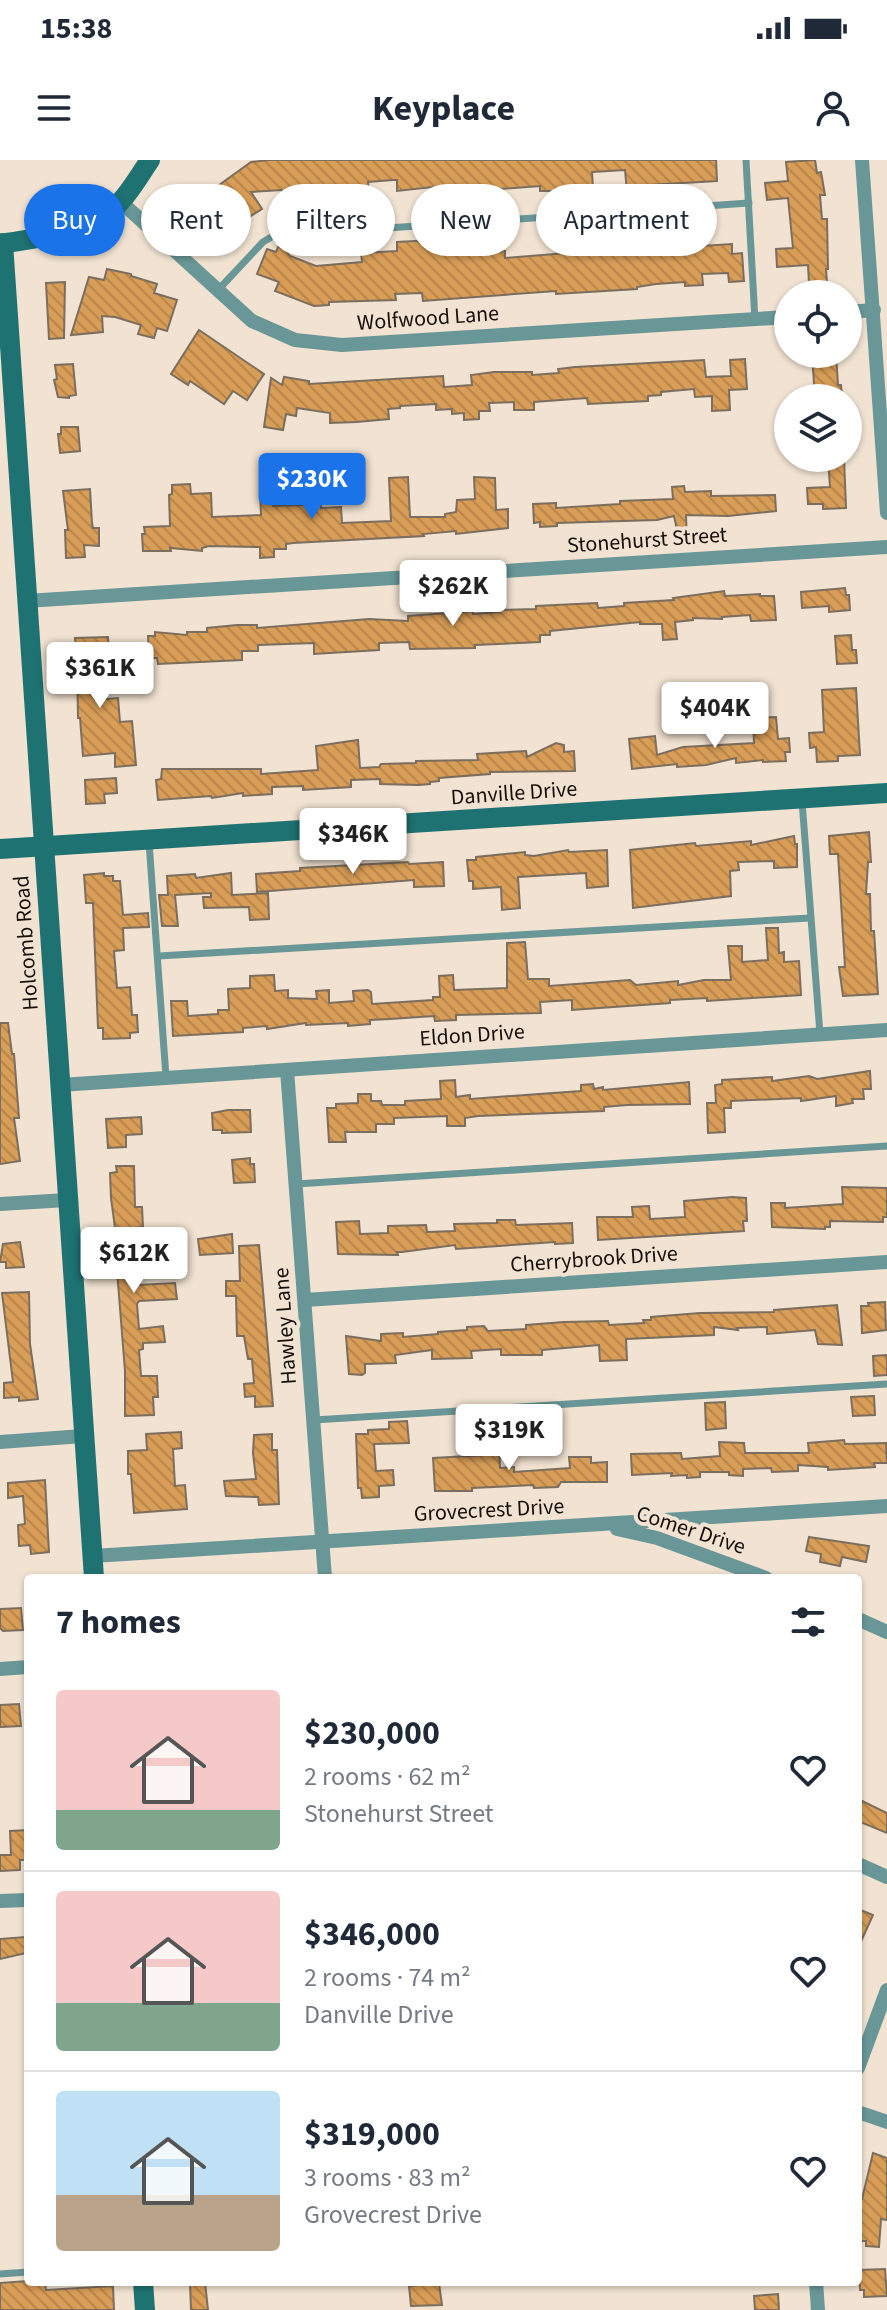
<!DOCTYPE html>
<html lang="en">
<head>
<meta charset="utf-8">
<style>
	body { margin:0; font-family:"Source Sans 3",sans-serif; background:#f6f6f7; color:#1f2937; height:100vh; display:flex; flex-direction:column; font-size:30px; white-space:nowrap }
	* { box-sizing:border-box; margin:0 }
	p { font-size:26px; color:#747a83 }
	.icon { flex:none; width:44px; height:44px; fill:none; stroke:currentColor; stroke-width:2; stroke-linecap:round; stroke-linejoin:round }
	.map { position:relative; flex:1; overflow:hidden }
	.sheet { position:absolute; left:24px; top:1414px; width:838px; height:712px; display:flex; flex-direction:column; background:#fff; border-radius:8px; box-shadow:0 2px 6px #0004 }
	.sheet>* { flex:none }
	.guide { position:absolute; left:24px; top:24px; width:840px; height:72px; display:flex; gap:16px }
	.controls { position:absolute; left:774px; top:120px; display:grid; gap:16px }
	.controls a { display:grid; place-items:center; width:88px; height:88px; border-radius:50%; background:#fff; box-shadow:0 2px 6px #0004; font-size:40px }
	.price { position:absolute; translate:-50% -68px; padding:0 18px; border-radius:8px; background:#fff; color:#222; font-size:26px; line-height:52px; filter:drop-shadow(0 2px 4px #0008) }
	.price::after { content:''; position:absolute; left:50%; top:48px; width:24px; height:18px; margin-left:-12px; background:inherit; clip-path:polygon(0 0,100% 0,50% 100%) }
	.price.selected { background:#1a73e8; color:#fff }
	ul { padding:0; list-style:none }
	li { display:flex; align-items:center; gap:24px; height:200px; padding:0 32px }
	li+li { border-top:2px solid #e0e1e3 }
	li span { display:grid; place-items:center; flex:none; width:224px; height:160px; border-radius:8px; color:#555 }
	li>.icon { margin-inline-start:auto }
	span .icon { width:96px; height:96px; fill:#fffc; stroke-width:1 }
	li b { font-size:34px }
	h2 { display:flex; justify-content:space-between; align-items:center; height:96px; padding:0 32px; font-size:34px }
	.pill { padding:0 28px; border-radius:36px; background:#fff; box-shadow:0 2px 6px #0004; font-size:28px; line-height:72px }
	.pill.selected { background:#1a73e8; color:#fff }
	.status { display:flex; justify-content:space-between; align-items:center; height:56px; padding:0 40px; background:#fff; direction:ltr }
	.status svg { height:22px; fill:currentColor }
	header { display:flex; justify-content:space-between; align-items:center; height:104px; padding:0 32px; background:#fff; font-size:36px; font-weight:700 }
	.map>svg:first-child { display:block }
	.building { fill:url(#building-back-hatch); stroke:#7c6e5f; stroke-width:2 }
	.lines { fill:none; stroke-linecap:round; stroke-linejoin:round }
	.lane { stroke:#699797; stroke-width:7 }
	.street { stroke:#699797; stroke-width:14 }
	.secondary { stroke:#1f7272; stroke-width:20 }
	.labels { text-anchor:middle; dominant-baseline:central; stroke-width:8; stroke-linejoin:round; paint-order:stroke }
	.street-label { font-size:22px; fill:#16100b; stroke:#f1e2d1 }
</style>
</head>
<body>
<div class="status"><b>15:38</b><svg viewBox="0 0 49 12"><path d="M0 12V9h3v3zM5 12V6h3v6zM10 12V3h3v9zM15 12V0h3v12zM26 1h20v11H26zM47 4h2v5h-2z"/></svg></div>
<header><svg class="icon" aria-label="menu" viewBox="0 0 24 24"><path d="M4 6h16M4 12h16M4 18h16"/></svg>Keyplace<svg class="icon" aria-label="person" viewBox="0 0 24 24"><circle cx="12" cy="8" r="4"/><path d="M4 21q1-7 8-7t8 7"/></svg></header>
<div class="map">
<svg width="887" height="2150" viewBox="0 0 887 2150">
	<defs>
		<pattern id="building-back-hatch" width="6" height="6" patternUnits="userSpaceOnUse" patternTransform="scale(2)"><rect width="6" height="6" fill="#d89d57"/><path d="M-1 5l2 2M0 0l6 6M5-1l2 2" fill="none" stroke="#b9864a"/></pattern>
	</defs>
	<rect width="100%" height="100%" fill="#f1e2d1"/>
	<!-- building -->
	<g class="building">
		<polygon points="269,0 716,0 717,21 649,25 649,29 643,29 644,43 628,44 625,10 592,12 593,28 568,31 540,31 540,26 461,32 461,35 442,36 441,30 433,31 433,27 397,31 397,20 393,20 368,22 369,31 345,33 345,36 327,37 326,27 300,29 301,34 283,36 282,30 251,32 262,49 233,67 215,86 211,82 209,84 174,51 201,26 208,33 251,2"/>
		<polygon points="815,0 817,13 821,12 825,35 820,35 822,59 827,59 828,109 826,109 827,122 809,123 808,105 777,107 776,89 793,88 788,38 767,40 765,23 788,21 786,2"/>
		<polygon points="434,80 434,83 458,81 458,92 505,91 505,98 654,86 655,90 685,87 685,83 700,82 701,86 732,84 732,94 742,93 744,121 729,122 728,113 702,114 703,125 685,126 685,122 656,124 637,127 637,129 556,134 556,131 423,141 422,133 395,134 396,140 329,142 329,145 314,146 275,131 279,122 257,114 267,89 276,92 280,82 290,96 316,106 362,102 361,93 397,91 397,82"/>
		<polygon points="107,109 131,114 131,116 157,124 154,133 177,140 167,171 157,168 154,178 138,174 141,165 115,157 102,156 103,172 71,175 89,117 104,120"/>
		<polygon points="65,122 64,178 49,179 46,123"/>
		<polygon points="199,170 264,214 247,240 233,231 224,244 190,221 188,225 171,214"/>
		<polygon points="812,194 836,194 838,225 841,225 842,238 815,238"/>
		<polygon points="745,199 747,229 729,230 730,250 712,251 712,236 695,237 694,229 661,232 661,235 648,236 648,241 588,244 587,238 534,242 534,250 514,250 514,242 489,243 490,251 479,251 479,259 464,260 464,253 452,254 452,249 436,250 436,244 400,246 400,248 388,249 389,259 357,262 330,263 330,253 297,248 296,256 286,254 283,270 264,267 271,218 282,225 284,217 309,221 309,224 443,216 444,227 472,225 471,215 494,212 532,212 532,215 559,213 558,209 575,207 704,200 706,217 731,216 730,200"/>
		<polygon points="73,204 76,235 69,236 69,238 58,237 54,220 57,219 55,205"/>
		<polygon points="61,267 78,267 80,291 60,293 58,274 61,274"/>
		<polygon points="828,298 844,298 846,348 823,349 823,344 808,344 807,328 830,327"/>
		<polygon points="408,317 410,357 445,357 445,354 456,352 457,340 475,339 474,317 495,318 496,350 508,349 508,368 456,374 456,371 423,374 424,376 293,383 286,384 286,389 274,389 274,397 260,398 260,387 209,386 202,388 202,391 170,388 171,391 143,391 142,374 145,374 144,367 170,366 169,335 172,334 172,325 190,324 191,334 211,333 212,357 261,355 260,332 272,331 273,346 302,345 302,330 317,329 317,332 321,332 321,348 341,347 342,363 391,361 389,318"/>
		<polygon points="684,326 685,332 711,331 711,336 775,335 776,351 728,356 686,355 687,383 680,384 674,356 657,360 557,363 557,366 540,367 540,362 534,363 533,344 556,343 556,348 620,344 620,341 673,339 672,327"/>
		<polygon points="90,329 92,363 93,368 99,368 99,386 84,385 85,397 66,398 65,370 68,370 63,331"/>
		<polygon points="845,428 846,435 849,435 850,450 829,452 829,446 802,448 801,432"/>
		<polygon points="724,431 725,436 760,434 760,436 774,436 776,460 751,461 750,455 722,457 722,459 693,458 693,460 675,462 677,479 663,480 662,464 640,464 640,462 550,471 550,475 540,475 540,482 475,485 475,488 410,489 409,482 379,483 379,490 314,494 314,483 258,485 258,491 242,491 242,500 158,504 157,498 149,498 148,476 155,476 155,472 187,475 187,472 207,472 207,468 237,465 257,465 257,468 369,459 408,461 408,456 473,451 473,454 500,452 499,450 536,449 536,446 597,443 598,448 624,446 624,443 674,440 673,438"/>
		<polygon points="851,475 852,490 856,490 857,503 837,504 835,476"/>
		<polygon points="108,477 109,493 94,494 95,504 92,504 95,540 118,538 120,562 132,561 136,605 115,607 115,593 83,596 80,558 78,558 77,501 74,501 73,488 76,488 75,478"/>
		<polygon points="856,528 860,595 838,596 838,601 817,602 816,587 810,588 809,573 824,572 822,530"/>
		<polygon points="776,557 778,579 789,578 790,592 785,592 786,601 763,602 763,600 736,603 736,598 706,605 677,607 677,604 632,609 629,579 655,576 657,595 683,587 754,583 753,558"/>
		<polygon points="358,580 360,608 379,607 381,604 416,603 416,601 478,600 477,594 526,591 527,597 556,583 564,585 564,592 574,591 575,611 490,612 490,614 439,618 439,621 430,622 430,624 418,625 380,624 380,619 351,620 351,627 303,630 303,626 272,627 272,634 243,636 243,633 212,638 211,636 158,640 156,620 161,619 162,609 261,609 261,614 318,610 316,586"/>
		<polygon points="116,618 117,633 104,634 105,643 86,644 85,620"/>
		<polygon points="869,672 871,702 868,702 866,734 870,734 871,771 874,771 878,834 843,836 839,807 845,807 838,694 830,694 829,676"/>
		<polygon points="794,676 795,684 797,684 797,707 774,708 774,701 738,702 739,710 730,711 731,736 633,748 630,690 695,683 696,686 751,681 751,685"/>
		<polygon points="568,690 569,692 607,690 608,726 587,728 586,713 518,717 520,748 502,750 501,727 473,729 473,721 469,721 467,700 476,700 476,697 525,692 525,695 534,696"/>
		<polygon points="408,702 409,704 443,702 444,726 414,727 414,720 257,732 256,714 300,711 300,708"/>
		<polygon points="104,713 104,716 113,716 113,721 120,721 123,755 148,753 149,767 123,768 124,790 114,791 117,828 130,827 132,855 137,855 138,872 130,873 130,878 103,879 103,868 98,868 93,743 86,743 84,715"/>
		<polygon points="231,713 232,735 268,733 269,759 250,760 249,747 204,748 203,737 211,737 211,733 175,735 178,766 162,766 159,735 168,735 167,716 195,714 196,718"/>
		<polygon points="766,768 778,768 779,793 784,792 784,802 799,801 801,835 707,841 707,838 670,840 670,843 572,850 572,840 540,842 541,853 456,855 456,860 435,861 434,856 390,859 370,860 370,864 348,866 348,863 306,865 306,863 267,869 267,866 243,868 243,872 173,876 171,841 187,841 188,856 218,854 218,850 229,850 228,829 250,828 250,816 274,815 275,831 288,830 288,838 317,839 316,831 329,830 329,843 354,841 353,831 368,830 371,832 372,844 433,840 433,837 440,837 439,816 453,815 454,830 507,828 507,783 525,782 528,819 549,819 549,826 630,820 636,825 678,821 678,825 704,820 731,820 728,786 742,786 742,802 768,800"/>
		<polygon points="0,863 8,863 12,894 14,894 19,958 14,958 20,1001 0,1004"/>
		<polygon points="870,911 871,929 863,929 864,939 852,939 853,943 836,946 836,936 801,941 801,938 731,941 731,948 724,948 725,972 708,973 707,943 716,943 715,925 722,924 722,920 772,917 772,921 809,916 817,919"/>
		<polygon points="455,920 456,937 470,935 470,939 581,931 581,925 593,924 594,929 603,927 603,930 689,922 690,944 627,945 604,947 604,951 478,956 465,958 465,966 447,966 447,956 394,958 394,964 376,964 376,972 345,972 346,982 329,982 327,948 336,948 336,944 358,943 358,934 371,934 371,941 381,941 382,945 405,945 405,941 441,939 440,921"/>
		<polygon points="228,950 250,950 251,972 222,973 222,970 213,970 212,953"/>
		<polygon points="141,957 142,974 126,975 126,987 108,988 106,959"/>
		<polygon points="250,998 250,1004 254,1004 255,1022 234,1023 232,1000"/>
		<polygon points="116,1006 134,1006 135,1047 142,1047 143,1067 134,1068 133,1072 137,1125 175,1123 177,1139 139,1141 137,1144 139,1169 163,1166 165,1182 143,1183 143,1189 139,1190 141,1216 157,1216 158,1237 153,1237 154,1255 125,1256 125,1211 116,1098 119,1098 111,1038 110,1013 117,1012"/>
		<polygon points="842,1027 887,1028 887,1057 883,1057 883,1062 830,1061 830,1067 825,1067 825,1069 772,1067 771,1043 785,1043 785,1048 843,1044"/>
		<polygon points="732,1037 746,1038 747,1061 743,1061 744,1071 598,1080 597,1057 633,1057 632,1047 649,1046 650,1059 685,1057 684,1041"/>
		<polygon points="497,1060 515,1060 516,1065 572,1063 573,1083 555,1084 555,1082 456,1089 455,1085 402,1092 397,1092 398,1095 338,1094 336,1062 359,1061 360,1074 388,1073 388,1066 426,1065 427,1072 455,1071 454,1064 497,1063"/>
		<polygon points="232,1074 233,1093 200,1095 198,1079"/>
		<polygon points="20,1082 24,1107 6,1108 6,1102 0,1102 3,1084"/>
		<polygon points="259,1085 273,1246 255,1247 255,1236 245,1237 244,1224 254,1223 252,1199 248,1199 244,1176 237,1176 236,1136 226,1136 226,1121 240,1121 239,1086"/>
		<polygon points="29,1132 30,1184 38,1239 19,1241 19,1237 4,1238 4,1223 13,1222 2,1133"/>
		<polygon points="885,1142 886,1170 862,1173 861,1146 869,1146 868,1143"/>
		<polygon points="837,1145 842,1185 818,1184 815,1170 767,1174 767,1167 737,1168 738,1170 714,1167 714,1175 626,1179 627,1200 600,1201 599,1185 542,1190 542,1195 501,1195 501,1189 471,1191 472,1198 432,1199 432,1190 395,1195 396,1203 365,1204 365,1213 362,1215 349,1214 346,1176 381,1181 381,1174 403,1173 403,1177 438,1174 438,1172 467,1170 467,1167 484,1166 488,1171 526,1169 526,1165 564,1162 608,1161 609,1165 644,1163 643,1160 651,1160 651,1157 700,1153 774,1152 774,1150"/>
		<polygon points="887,1195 887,1215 874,1216 873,1196"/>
		<polygon points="874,1236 875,1255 853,1256 851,1237"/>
		<polygon points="725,1242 726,1268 706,1270 705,1243"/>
		<polygon points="407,1261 409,1283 374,1284 376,1311 393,1310 394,1325 379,1326 379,1337 362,1338 361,1328 358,1328 356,1274 368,1274 368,1270 389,1269 389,1262"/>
		<polygon points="181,1272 182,1288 173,1289 175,1326 185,1325 187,1349 134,1353 131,1314 128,1314 128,1291 147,1290 146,1274"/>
		<polygon points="272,1274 272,1290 277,1290 279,1344 259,1345 258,1337 226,1336 224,1321 256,1319 253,1293 254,1275"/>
		<polygon points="486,1279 499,1279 500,1308 514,1307 514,1312 570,1308 569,1297 591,1297 591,1303 607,1302 607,1322 561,1322 558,1327 534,1328 533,1325 472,1328 472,1331 435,1331 433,1298 487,1295"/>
		<polygon points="844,1280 845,1284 886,1283 887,1303 874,1303 875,1307 828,1310 828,1307 798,1305 798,1311 772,1312 771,1308 743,1309 743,1316 729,1315 729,1312 700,1312 700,1317 687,1318 687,1315 671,1316 672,1313 632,1315 631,1294 681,1293 682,1299 720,1296 719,1282 744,1283 745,1293 809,1293 808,1283"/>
		<polygon points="45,1320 49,1392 31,1394 30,1385 19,1386 18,1365 25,1364 23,1336 8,1338 8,1323"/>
		<polygon points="809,1377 869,1386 866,1402 842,1397 840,1406 820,1402 821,1394 806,1391"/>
		<polygon points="21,1448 23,1470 3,1471 0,1468 0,1449"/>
		<polygon points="19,1544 21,1566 0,1567 0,1545"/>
		<polygon points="858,1639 887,1653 887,1673 858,1661"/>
		<polygon points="28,1670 28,1700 20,1700 20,1710 0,1711 0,1695 11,1695 10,1671"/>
		<polygon points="858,1749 873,1755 858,1788"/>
		<polygon points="25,1777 26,1793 0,1799 0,1779"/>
		<polygon points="873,1993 887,1998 887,2060 881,2059 879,2087 866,2086 866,2081 860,2081 860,2074 858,2074 858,2039 862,2039"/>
		<polygon points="885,2109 887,2136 864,2137 864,2130 860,2130 859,2110"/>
		<polygon points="28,2121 45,2122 46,2130 113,2126 114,2150 0,2150 0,2123"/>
		<polygon points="190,2122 205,2122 208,2150 191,2150"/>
		<polygon points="439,2123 442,2145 411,2146 409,2126"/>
		<polygon points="778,2134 779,2150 755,2150 754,2136"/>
	</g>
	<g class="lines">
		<!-- lane -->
		<g class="lane">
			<polyline points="746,0 755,160"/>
			<polyline points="219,129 263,82 273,76 749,43"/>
			<polyline points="802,641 820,874"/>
			<polyline points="149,682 166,917"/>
			<polyline points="159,796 810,758"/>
			<polyline points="296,1024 887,986"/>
			<polyline points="314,1260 887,1224"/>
			<polyline points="0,2114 28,2112"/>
		</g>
		<!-- street -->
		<g class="street">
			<polyline points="862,0 887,353"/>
			<polyline points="121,42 252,161 295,180 342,185 788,157"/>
			<polyline points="848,152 874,150"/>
			<polyline points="26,441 887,387"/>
			<polyline points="287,910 325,1418"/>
			<polyline points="60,925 887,870"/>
			<polyline points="0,1044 67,1040"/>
			<polyline points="305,1140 887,1102"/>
			<polyline points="0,1282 83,1276"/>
			<polyline points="617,1369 657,1378 766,1418"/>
			<polyline points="93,1396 887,1346"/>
			<polyline points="858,1459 887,1472"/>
			<polyline points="0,1509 28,1507"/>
			<polyline points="858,1704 887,1717"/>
			<polyline points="0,1741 28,1740"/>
			<polyline points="858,1908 887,1830"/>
			<polyline points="858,1952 887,1962"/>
			<polyline points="816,2122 818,2150"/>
		</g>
		<!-- secondary -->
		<g class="secondary">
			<polyline points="3,83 94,1418"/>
			<path d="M 0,84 C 42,77 91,74 121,41 C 132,29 141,13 150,0"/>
			<polyline points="0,689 887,633"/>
			<polyline points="143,2122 145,2150"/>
		</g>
	</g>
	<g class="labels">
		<!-- street labels -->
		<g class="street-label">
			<text transform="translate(428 158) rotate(-4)">Wolfwood Lane</text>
			<text transform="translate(647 380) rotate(-4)">Stonehurst Street</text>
			<text transform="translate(514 633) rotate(-4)">Danville Drive</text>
			<text transform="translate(26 783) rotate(-94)">Holcomb Road</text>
			<text transform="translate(472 875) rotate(-4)">Eldon Drive</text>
			<text transform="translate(594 1099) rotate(-4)">Cherrybrook Drive</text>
			<text transform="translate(285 1166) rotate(-94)">Hawley Lane</text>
			<text transform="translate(489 1350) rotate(-3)">Grovecrest Drive</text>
			<text transform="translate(691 1370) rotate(18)">Comer Drive</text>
		</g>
	</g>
</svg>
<div class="controls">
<a><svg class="icon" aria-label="locate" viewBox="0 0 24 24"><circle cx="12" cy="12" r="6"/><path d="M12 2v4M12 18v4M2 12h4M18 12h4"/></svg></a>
<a><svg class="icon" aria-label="layers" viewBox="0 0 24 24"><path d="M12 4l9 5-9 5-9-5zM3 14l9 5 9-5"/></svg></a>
</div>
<b class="price selected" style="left:312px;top:361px">$230K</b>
<b class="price" style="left:453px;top:468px">$262K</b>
<b class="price" style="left:100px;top:550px">$361K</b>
<b class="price" style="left:715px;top:590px">$404K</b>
<b class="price" style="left:353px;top:716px">$346K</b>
<b class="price" style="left:134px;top:1135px">$612K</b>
<b class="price" style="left:509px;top:1312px">$319K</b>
<div class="guide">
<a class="pill selected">Buy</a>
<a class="pill">Rent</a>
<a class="pill">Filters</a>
<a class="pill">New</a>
<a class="pill">Apartment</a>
</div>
<section class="sheet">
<h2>7 homes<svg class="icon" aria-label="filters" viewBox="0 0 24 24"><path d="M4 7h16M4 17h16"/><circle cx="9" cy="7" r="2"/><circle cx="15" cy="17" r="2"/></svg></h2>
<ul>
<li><span style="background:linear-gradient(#f6c9c9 75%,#7fa58c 0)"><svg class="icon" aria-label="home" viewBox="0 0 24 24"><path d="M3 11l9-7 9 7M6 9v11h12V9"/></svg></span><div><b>$230,000</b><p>2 rooms · 62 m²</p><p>Stonehurst Street</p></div><svg class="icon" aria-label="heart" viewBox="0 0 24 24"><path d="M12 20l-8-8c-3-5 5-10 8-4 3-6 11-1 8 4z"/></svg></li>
<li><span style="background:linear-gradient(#f6c9c9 70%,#7fa58c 0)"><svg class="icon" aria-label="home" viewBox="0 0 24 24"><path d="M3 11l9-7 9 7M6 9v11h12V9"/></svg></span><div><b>$346,000</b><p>2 rooms · 74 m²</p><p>Danville Drive</p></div><svg class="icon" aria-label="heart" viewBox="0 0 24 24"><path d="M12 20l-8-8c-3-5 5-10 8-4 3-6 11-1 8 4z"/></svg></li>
<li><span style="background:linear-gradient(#bfe0f5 65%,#b9a48a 0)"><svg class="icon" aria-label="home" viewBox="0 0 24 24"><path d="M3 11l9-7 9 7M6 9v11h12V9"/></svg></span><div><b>$319,000</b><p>3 rooms · 83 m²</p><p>Grovecrest Drive</p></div><svg class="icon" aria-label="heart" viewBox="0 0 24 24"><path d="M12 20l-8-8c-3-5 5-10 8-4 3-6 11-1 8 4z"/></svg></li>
</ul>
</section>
</div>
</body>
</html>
